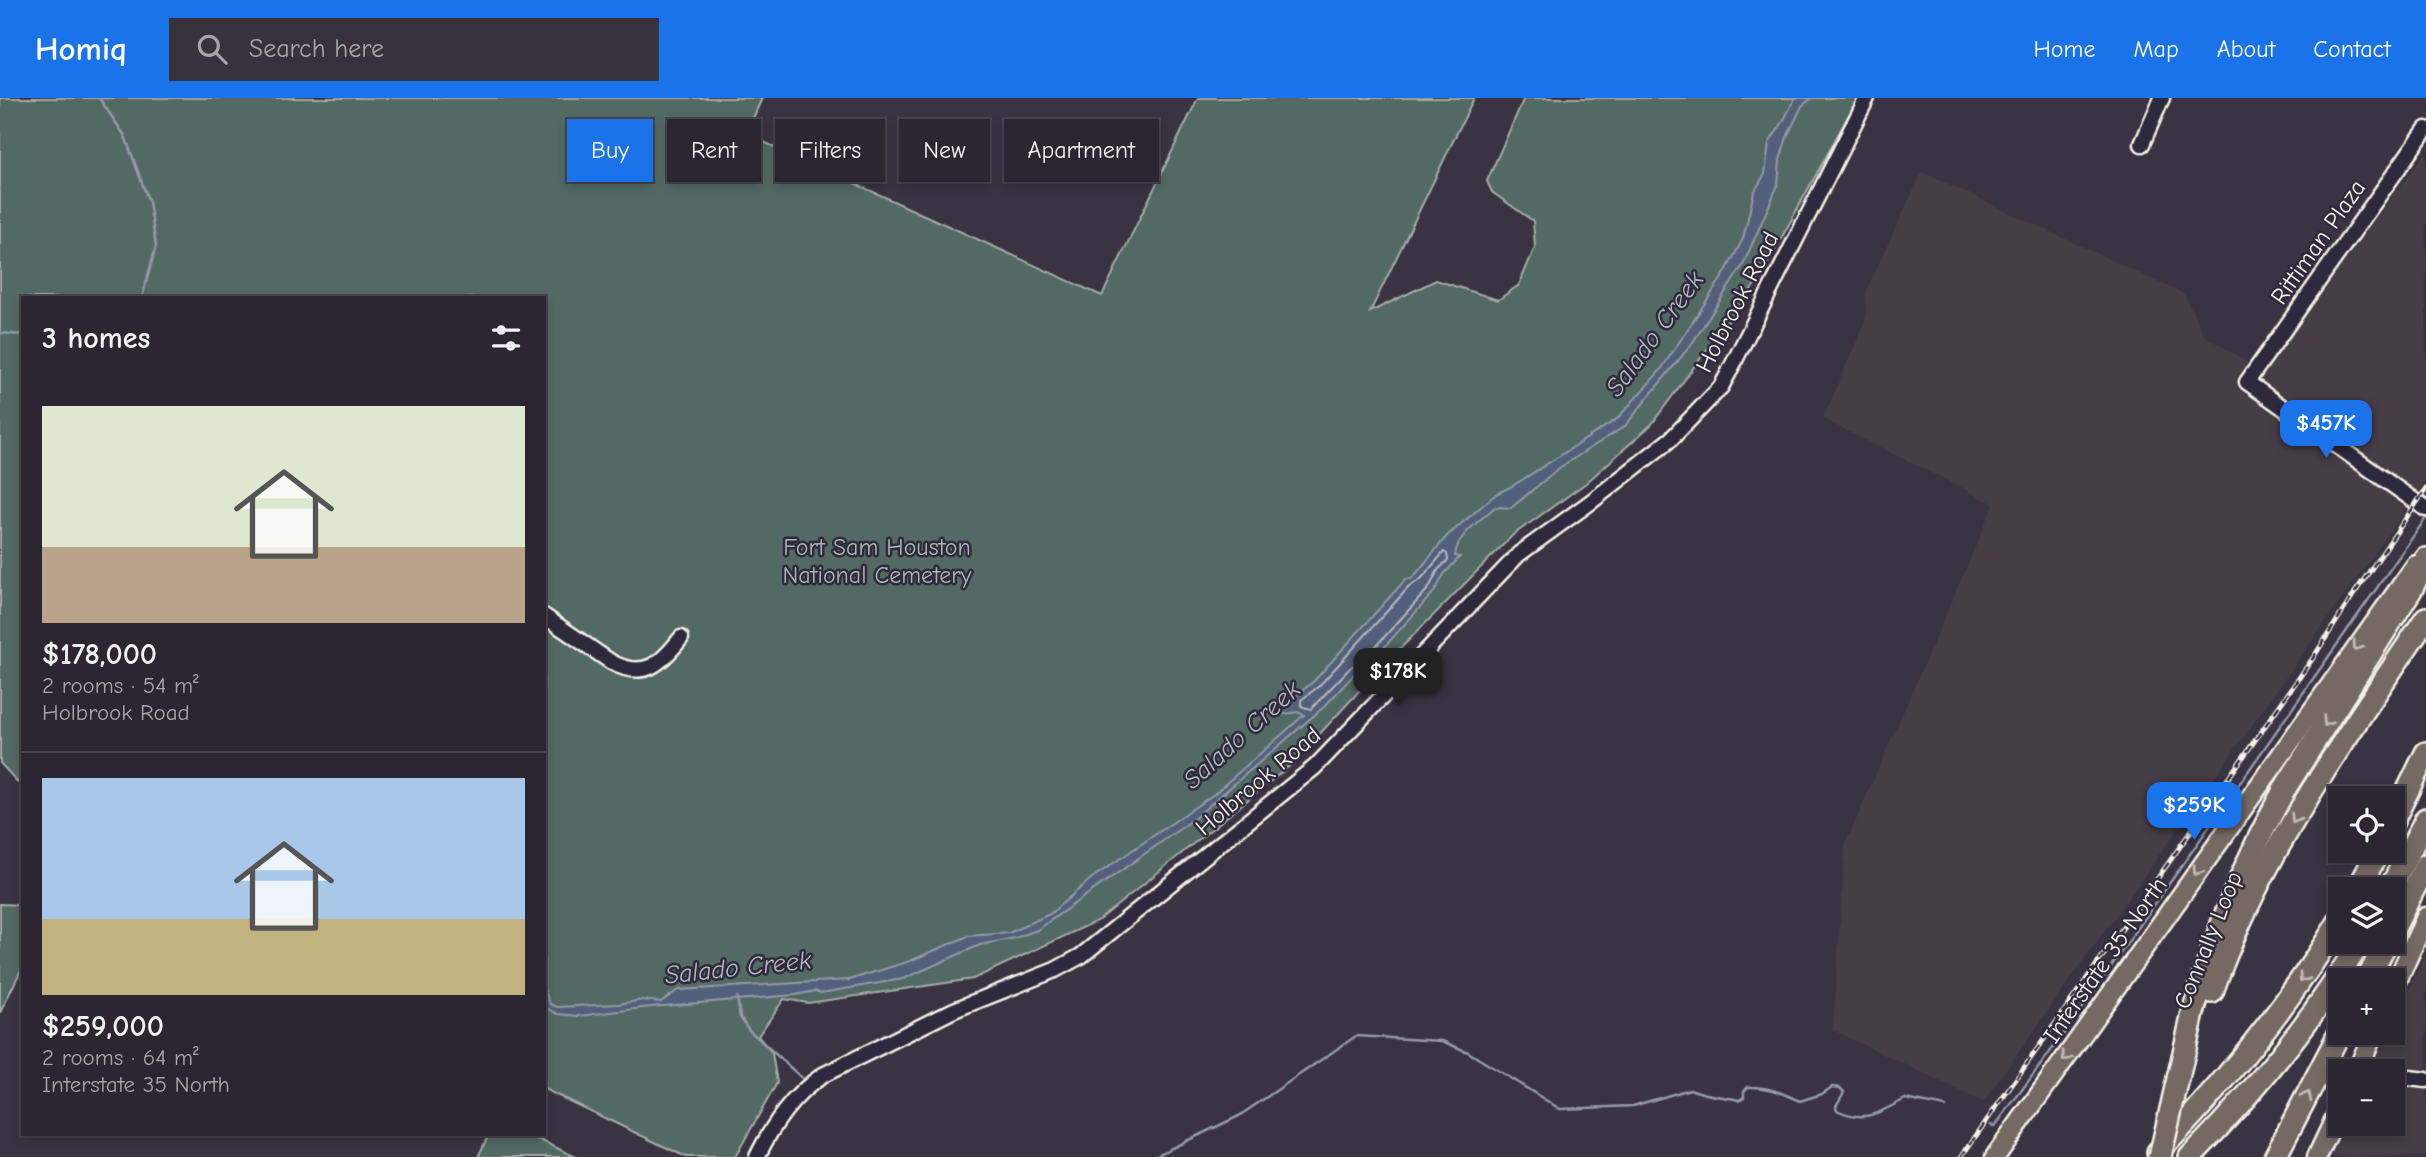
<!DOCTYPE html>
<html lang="en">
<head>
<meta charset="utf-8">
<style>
	body { margin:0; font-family:"Comic Neue",sans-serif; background:#38323e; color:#f1f3f6; height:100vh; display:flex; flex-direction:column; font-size:26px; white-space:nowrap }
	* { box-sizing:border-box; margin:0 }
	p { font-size:23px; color:#a6a5ac }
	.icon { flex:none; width:38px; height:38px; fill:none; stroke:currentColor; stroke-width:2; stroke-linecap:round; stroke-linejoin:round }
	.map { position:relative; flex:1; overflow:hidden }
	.panel { position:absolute; left:21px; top:198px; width:525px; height:840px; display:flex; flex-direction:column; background:#2c2632; border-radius:0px; box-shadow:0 4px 10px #0003,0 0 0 2px #48434d }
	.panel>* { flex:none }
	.top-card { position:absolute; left:567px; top:21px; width:665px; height:63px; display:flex; gap:14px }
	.tools { position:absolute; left:2328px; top:688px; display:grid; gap:14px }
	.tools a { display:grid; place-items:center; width:77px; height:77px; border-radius:0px; background:#2c2632; box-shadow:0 4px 10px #0003,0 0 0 2px #48434d; font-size:35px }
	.price { position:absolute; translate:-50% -60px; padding:0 16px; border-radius:14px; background:#1a73e8; color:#fff; font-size:23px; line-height:46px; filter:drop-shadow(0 2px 4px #0008) }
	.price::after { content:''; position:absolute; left:50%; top:42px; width:21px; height:16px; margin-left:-10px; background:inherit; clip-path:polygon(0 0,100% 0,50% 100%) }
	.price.selected { background:#222; color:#fff }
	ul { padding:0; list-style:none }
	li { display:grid; align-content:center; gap:14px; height:371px; padding:0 21px }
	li+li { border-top:2px solid #48434d }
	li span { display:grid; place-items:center; height:217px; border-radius:0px; color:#555 }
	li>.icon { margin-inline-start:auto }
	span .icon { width:126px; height:126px; fill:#fffc; stroke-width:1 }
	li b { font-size:30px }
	h2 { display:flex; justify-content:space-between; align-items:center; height:84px; padding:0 21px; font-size:30px }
	.chip { padding:0 24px; border-radius:0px; background:#2c2632; box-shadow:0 4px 10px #0003,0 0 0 2px #48434d; font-size:24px; line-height:63px }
	.chip.selected { background:#1a73e8; color:#fff }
	header { display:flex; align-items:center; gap:42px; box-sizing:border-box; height:98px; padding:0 35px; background:#1a73e8; color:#fff }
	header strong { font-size:33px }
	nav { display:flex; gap:38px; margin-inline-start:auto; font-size:24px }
	.search { width:490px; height:63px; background:#38323e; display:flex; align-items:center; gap:18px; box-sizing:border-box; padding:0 24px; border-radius:0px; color:#a6a5ac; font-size:26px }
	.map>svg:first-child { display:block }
	.built { fill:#473e47 }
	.green { fill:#536964; stroke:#a4ada6; stroke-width:2 }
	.water { fill:#53607c; stroke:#939aa7; stroke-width:2 }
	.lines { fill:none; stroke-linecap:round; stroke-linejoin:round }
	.shore { stroke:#b4b7bd; stroke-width:2 }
	.stream { stroke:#939aa7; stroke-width:2.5 }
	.minor-casing { stroke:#f4f1e8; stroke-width:19 }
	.major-casing { stroke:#f4f1e8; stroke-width:23 }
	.highway-casing { stroke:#f4f1e8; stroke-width:26 }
	.minor { stroke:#2f2a3d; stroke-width:14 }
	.major { stroke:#756964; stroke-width:18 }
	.highway { stroke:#756964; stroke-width:21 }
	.rail-casing { stroke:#f4f1e8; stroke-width:5 }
	.rail { stroke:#2f2a3d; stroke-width:2.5; stroke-dasharray:8; stroke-linecap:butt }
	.highway-bridge-casing { stroke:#f4f1e8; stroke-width:26; stroke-linecap:butt }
	.highway-bridge { stroke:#756964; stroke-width:21 }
	.oneway { stroke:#c1bbb3 }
	.labels { text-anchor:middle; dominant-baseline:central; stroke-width:5; stroke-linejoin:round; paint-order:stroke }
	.street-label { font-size:24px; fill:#f4f1e8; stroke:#2f2a3d }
	.park-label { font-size:24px; fill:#acb4ad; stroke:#2f2a3d }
	.water-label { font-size:26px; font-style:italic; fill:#b4b7bd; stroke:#2f2a3d }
</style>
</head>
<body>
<header>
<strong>Homiq</strong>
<div class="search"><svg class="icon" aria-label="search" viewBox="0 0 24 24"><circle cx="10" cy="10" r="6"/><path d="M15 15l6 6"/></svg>Search here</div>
<nav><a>Home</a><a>Map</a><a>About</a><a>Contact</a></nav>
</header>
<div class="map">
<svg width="2426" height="1059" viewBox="0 0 2426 1059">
	<rect width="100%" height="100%" fill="#3a3342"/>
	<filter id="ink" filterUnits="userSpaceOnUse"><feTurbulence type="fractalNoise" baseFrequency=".0143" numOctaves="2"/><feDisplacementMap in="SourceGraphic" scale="14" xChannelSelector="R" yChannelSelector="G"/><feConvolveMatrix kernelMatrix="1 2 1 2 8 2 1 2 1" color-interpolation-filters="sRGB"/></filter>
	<g filter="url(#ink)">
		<!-- built -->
		<g class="built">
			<polygon points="2426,53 2426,383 1983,1004 1833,932 1845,747 1994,406 1823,321 1866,221 1866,193 1922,74 2184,196 2204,237 2263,274"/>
			<polygon points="2426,855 2426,1059 2331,1059 2347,1026 2392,1026 2392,973 2371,973 2389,935 2392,934 2392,928"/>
		</g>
		<!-- green -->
		<g class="green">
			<polygon points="0,0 762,0 746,36 1102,198 1198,0 1474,0 1370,214 1436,182 1498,202 1519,187 1535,149 1533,123 1492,94 1487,83 1524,0 1858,0 1759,181 1651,327 1586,385 1513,437 1374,577 1292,666 1099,822 973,881 808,905 784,901 758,938 772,955 777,985 735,1059 686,1059 544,991 544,200 23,200 23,690 0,665"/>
			<polygon points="0,806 23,807 23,868 0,915"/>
			<polygon points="489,1036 527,1036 576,1059 478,1059"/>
		</g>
		<!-- water -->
		<path class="water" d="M 1795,0 L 1812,0 L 1802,8 L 1787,39 L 1780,62 L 1778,87 L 1743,167 L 1691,247 L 1625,328 L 1559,370 L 1511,410 L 1495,409 C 1481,422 1456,437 1455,458 L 1460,459 L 1444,476 L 1435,493 L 1368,567 L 1356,574 L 1325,608 L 1191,723 L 1037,832 L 1015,840 L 980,847 L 903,881 L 821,895 L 815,893 L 795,897 L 651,909 L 579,918 L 558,916 L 544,909 L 544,891 L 550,906 L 557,909 L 619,906 L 643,902 L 661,904 L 678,892 L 849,882 L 910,863 L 968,838 L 1009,835 L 1050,816 L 1092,780 L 1214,696 L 1304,617 L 1298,614 L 1277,617 L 1277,613 L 1314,583 L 1406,481 L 1411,481 L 1416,476 L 1447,438 L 1496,396 L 1514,387 L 1617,321 L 1660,273 L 1725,175 L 1743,141 L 1754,94 L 1765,76 L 1769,45 L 1783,24 Z"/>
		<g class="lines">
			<!-- shore -->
			<polygon class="shore" points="1444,454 1447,456 1448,462 1438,472 1429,490 1364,561 1351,569 1311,611 1301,608 1301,602 1319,588 1409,489 1421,481"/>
			<!-- stream -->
			<g class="stream">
				<polyline points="99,0 125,38 149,104 156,148 142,200"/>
				<polyline points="0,235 23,237"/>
				<polyline points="737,899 740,919 749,932 805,983"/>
				<polyline points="1991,1027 1995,1028 2065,934 2426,420"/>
				<path d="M 1153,1059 L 1239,1018 L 1356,938 L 1442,943 L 1468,954 L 1560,1011 L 1633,1008 L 1690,991 C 1706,998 1722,998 1739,1002 L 1744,999 L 1744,993 L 1748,989 C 1767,988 1783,995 1800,1003 L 1822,996 L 1832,989 L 1840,990 L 1844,994 L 1836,1008 L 1837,1012 C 1865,1026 1880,1014 1905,1001 L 1946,1009"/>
			</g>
			<defs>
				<g id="minor">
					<polyline points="2426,31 2247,284 2426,411"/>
					<polyline points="2142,46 2162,0"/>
					<path d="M 544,518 L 611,564 C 644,582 661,566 681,540"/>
					<polyline points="2360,966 2378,973"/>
					<polyline points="2392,978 2426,982"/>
					<path d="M 757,1059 C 773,1026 792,998 823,977 L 954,912 L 1055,872 L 1081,858 L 1315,669 L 1519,456 L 1592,403 L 1671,341 L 1721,289 L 1728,276 L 1867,0"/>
				</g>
				<g id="major">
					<polyline points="2392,894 2426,819"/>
					<polyline points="2357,973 2374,934"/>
					<polyline points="1995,1059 2416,467"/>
					<polyline points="2317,1059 2340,1010"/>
				</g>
				<g id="highway">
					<polyline points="2392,725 2426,655"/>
					<polyline points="2358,791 2379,752"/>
					<polyline points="2390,791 2426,721"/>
					<polyline points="2392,834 2426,767"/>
					<polyline points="2367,882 2387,844"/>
					<path d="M 2212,894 C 2259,757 2347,639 2426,520"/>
					<path d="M 2194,911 C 2216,833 2247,758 2287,687 L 2412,490 L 2426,461"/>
					<path d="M 2158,1054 C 2227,983 2288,907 2340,822"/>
					<path d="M 2190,1059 C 2254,994 2313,922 2360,844"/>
					<polyline points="2275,1059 2340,934"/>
				</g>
			</defs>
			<!-- minor casing -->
			<use href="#minor" class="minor-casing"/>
			<!-- major casing -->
			<use href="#major" class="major-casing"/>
			<!-- highway casing -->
			<use href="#highway" class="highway-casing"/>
			<!-- minor -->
			<use href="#minor" class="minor"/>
			<!-- major -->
			<use href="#major" class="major"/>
			<!-- highway -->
			<use href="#highway" class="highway"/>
			<defs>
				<polyline id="rail" points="1961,1059 2313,560 2354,496 2426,391"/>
			</defs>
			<!-- rail casing -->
			<use href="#rail" class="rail-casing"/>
			<!-- rail -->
			<use href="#rail" class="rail"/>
			<defs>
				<polyline id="highway-bridge" points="2160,1059 2194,911"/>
			</defs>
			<!-- highway-bridge casing -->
			<use href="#highway-bridge" class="highway-bridge-casing"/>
			<!-- highway-bridge -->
			<use href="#highway-bridge" class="highway-bridge"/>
		</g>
		<!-- one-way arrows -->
		<defs><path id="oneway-chevron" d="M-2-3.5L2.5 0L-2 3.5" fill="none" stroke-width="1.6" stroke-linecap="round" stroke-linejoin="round" transform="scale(1.75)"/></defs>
		<g class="oneway">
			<use href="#oneway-chevron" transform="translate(2357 548) rotate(126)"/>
			<use href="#oneway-chevron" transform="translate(2327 624) rotate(123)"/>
			<use href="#oneway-chevron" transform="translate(2295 721) rotate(121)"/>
			<use href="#oneway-chevron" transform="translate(2197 773) rotate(125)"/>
			<use href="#oneway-chevron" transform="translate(2303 880) rotate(125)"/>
			<use href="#oneway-chevron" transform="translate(2066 959) rotate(126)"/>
			<use href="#oneway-chevron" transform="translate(2307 998) rotate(-63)"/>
		</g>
	</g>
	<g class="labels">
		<!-- street labels -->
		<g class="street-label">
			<text transform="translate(2318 144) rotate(-55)">Rittiman Plaza</text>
			<text transform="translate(1737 204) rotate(-63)">Holbrook Road</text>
			<text transform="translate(1258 683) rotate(-40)">Holbrook Road</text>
			<text transform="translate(2208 842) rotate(-68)">Connally Loop</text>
			<text transform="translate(2105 862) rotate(-55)">Interstate 35 North</text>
		</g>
		<!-- park labels -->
		<g class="park-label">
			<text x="877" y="449">Fort Sam Houston<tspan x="877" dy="28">National Cemetery</tspan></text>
		</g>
		<!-- water labels -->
		<g class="water-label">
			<text transform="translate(1655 236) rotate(-54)">Salado Creek</text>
			<text transform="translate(1242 637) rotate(-42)">Salado Creek</text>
			<text transform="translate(738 870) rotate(-6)">Salado Creek</text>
		</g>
	</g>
</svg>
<div class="tools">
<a><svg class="icon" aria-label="locate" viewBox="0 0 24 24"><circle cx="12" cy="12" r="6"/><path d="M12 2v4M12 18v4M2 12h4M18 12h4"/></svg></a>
<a><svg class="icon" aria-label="layers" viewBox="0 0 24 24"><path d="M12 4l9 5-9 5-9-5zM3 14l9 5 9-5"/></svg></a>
<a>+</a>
<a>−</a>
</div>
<b class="price" style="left:2326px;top:362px">$457K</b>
<b class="price selected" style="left:1398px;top:610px">$178K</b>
<b class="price" style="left:2194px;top:744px">$259K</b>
<div class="top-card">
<a class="chip selected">Buy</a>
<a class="chip">Rent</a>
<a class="chip">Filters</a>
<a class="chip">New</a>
<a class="chip">Apartment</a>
</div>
<section class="panel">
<h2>3 homes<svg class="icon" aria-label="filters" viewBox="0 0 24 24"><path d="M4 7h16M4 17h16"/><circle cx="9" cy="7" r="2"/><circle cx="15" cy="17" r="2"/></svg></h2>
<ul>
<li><span style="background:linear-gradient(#dfe7d0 65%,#b9a48a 0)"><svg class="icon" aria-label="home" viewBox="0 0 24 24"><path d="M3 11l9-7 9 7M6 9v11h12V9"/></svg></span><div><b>$178,000</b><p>2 rooms · 54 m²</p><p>Holbrook Road</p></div></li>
<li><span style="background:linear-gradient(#a9c7e8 65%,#c2b280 0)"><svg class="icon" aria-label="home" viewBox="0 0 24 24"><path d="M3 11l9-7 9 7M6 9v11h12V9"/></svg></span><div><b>$259,000</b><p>2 rooms · 64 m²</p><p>Interstate 35 North</p></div></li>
</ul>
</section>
</div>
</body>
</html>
